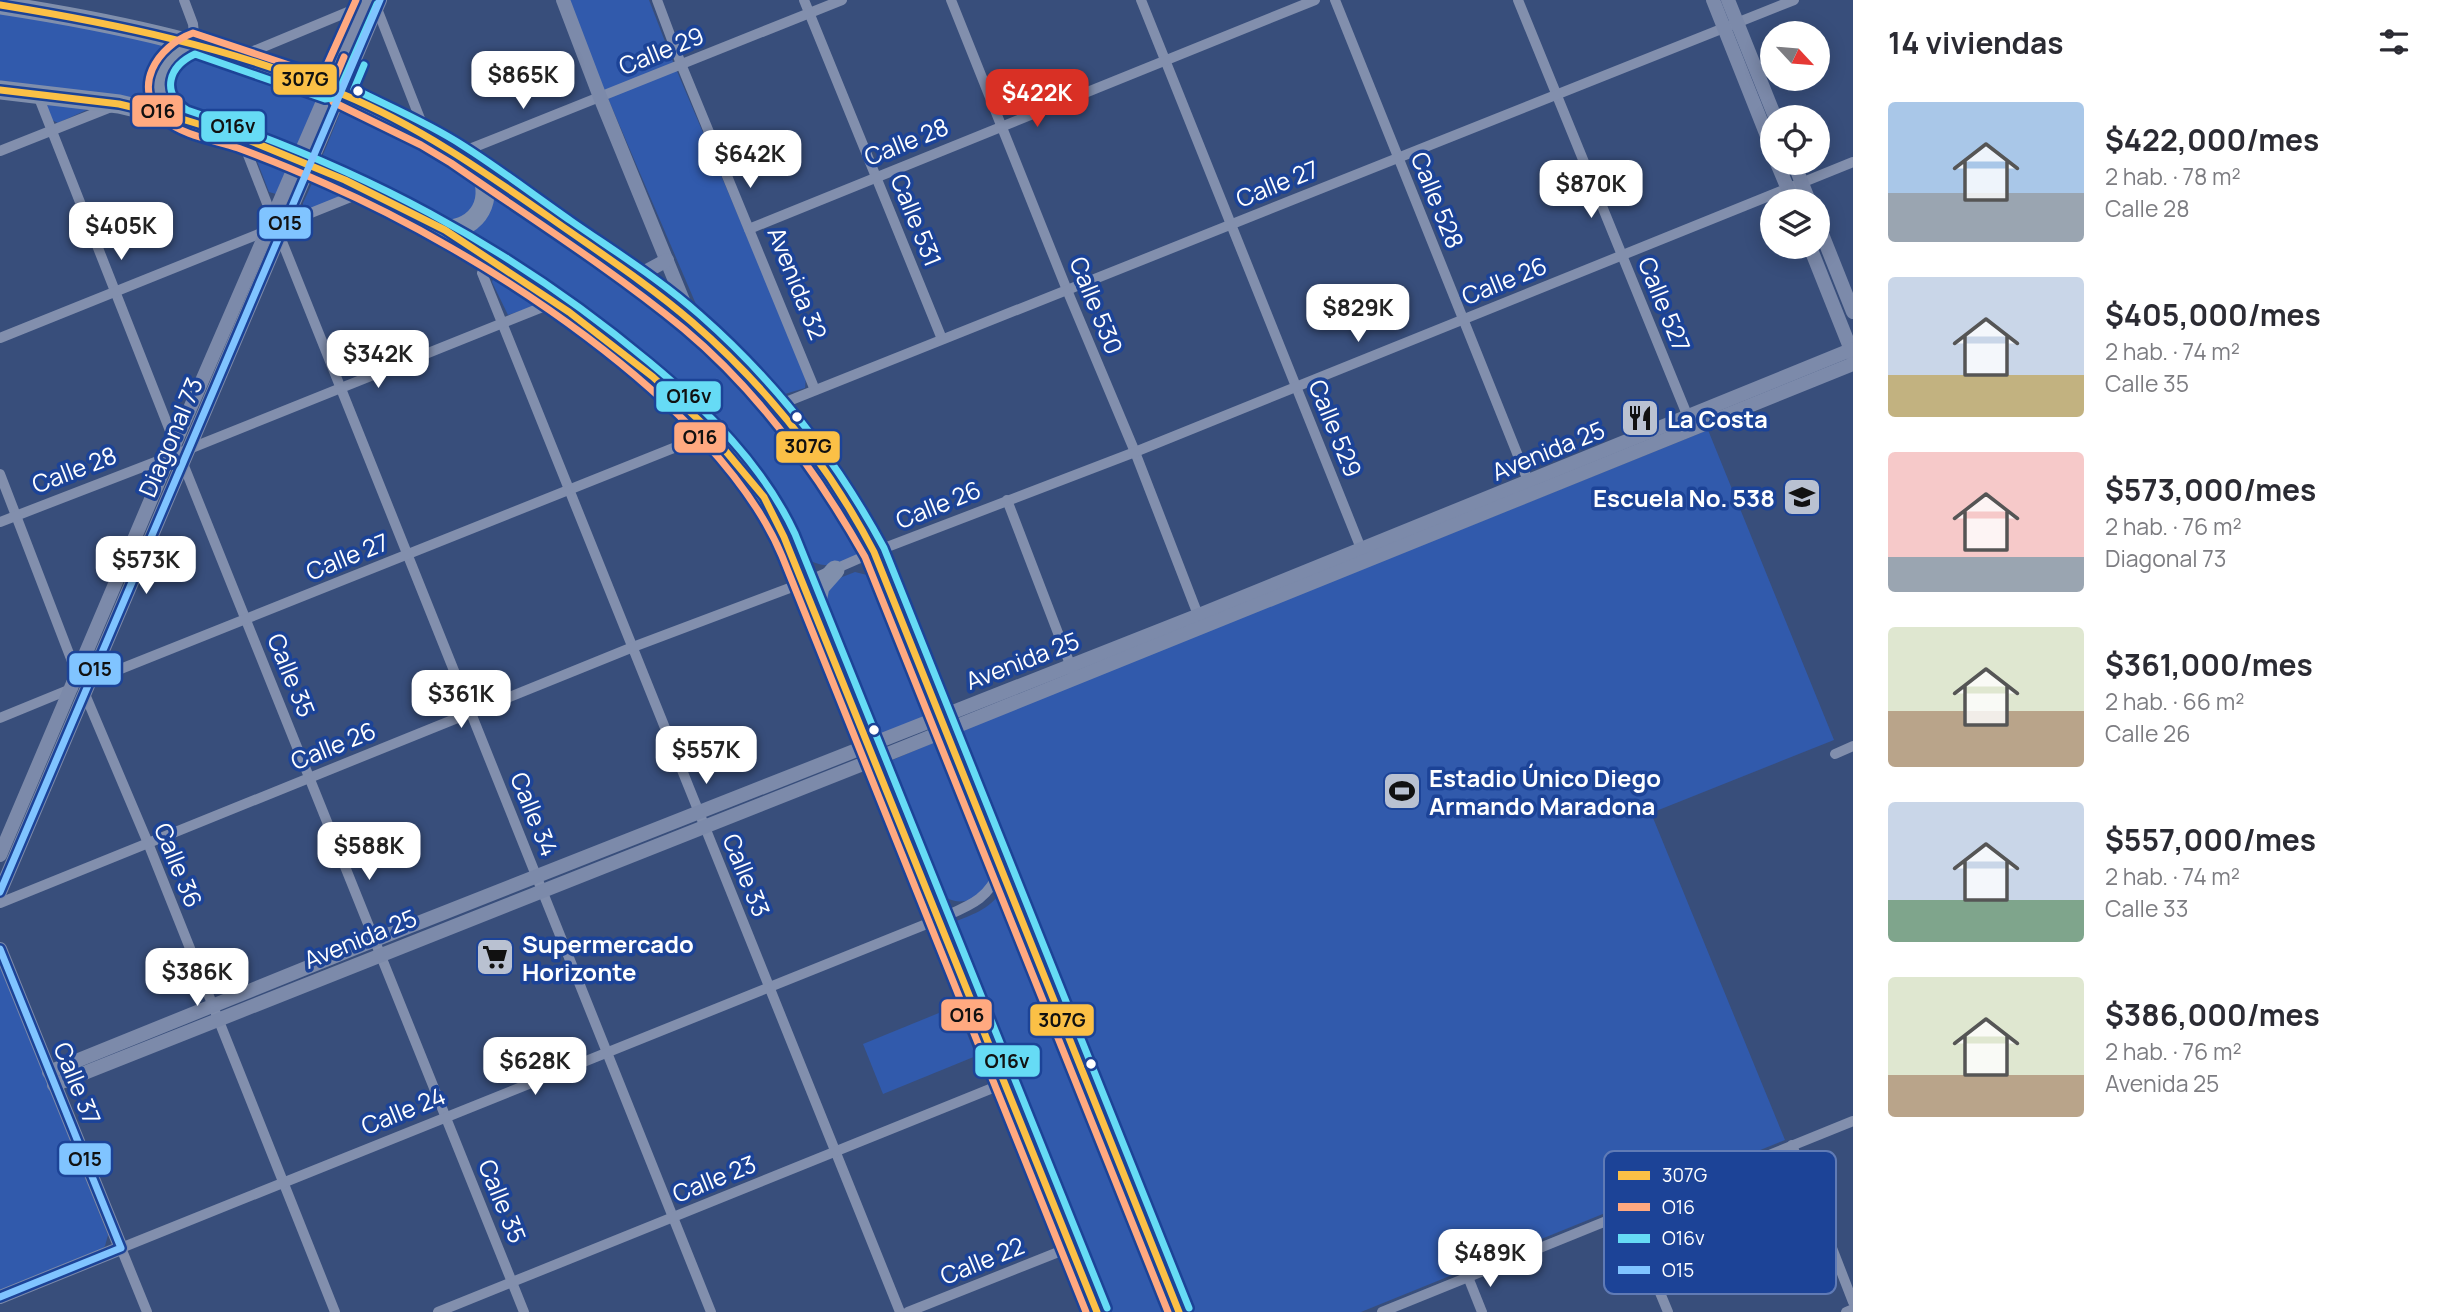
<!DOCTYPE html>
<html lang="es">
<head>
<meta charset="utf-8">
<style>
	body { margin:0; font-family:Manrope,sans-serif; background:#f2f2f3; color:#2b2b33; height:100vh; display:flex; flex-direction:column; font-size:26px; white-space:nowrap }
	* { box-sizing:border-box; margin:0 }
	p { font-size:23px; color:#7c7c81 }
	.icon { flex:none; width:38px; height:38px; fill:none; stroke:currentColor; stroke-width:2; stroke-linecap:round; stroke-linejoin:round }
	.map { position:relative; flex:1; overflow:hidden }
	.panel { display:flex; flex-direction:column; background:#fff; width:595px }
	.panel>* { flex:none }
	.needle { width:46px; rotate:116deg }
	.fabs { position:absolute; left:1760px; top:21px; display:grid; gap:14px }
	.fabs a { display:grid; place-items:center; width:70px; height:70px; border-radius:50%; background:#fff; box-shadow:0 4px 18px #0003; font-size:35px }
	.price { position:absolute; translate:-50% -60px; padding:0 16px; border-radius:14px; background:#fff; color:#222; font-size:23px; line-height:46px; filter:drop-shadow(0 2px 4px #0008) }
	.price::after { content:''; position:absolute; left:50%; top:42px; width:21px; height:16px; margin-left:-10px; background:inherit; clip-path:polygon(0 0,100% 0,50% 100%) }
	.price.selected { background:#d93025; color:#fff }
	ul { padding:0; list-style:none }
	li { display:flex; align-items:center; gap:21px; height:175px; padding:0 35px }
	li span { display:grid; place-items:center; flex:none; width:196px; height:140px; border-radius:7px; color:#555 }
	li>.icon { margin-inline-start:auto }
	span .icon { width:84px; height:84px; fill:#fffc; stroke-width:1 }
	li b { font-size:30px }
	h2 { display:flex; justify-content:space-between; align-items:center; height:84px; padding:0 35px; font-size:30px }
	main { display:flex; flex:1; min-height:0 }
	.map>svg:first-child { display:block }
	.green { fill:#315aac }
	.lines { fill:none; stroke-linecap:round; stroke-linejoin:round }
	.street { stroke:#828fad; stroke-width:10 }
	.secondary { stroke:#7c8aaa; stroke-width:14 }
	.highway { stroke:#808fac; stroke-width:19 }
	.bus-1-casing { stroke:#1c4397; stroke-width:12 }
	.bus-2-casing { stroke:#1c4397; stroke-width:12 }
	.bus-3-casing { stroke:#1c4397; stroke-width:12 }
	.bus-4-casing { stroke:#1c4397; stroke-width:12 }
	.bus-1 { stroke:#fbc046; stroke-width:7 }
	.bus-2 { stroke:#ffa980; stroke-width:7 }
	.bus-3 { stroke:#66dbf5; stroke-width:7 }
	.bus-4 { stroke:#80c4ff; stroke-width:7 }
	.bus-dot { fill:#fff; stroke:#1c4397; stroke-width:2.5 }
	.labels { text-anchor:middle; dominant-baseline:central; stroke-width:7; stroke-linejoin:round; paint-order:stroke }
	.street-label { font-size:24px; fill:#fff; stroke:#1c4397 }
	.poi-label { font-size:24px; font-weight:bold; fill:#fff; stroke:#1c4397; text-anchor:start }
	.key { fill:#1c4397; stroke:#607bb6; stroke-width:2 }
	.key-label { font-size:19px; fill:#fff }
	.line-badge { stroke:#1c4397; stroke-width:2.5 }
	.pale-badge-label { font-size:19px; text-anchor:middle; font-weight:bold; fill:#111 }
</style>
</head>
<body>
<main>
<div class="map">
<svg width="1853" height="1312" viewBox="0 0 1853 1312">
	<rect width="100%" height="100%" fill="#384e7b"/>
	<!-- green -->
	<g class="green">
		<polygon points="566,0 649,0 671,57 806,376 805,388 785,394 698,309"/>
		<polygon points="0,10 173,45 158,105 0,83"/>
		<path d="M 195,53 L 321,92 L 295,151 L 185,113 C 168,100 161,76 179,60 C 183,57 190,55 195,53 Z"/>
		<polygon points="345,101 472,172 479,191 472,213 447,222 320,162"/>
		<polygon points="45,102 93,107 58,123 52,120"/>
		<polygon points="252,148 288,162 289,170 276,194 269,192"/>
		<polygon points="315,177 356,191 308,211 303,208 303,203"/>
		<path d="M 493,185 L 595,253 L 730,364 L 813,463 L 869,550 C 840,562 831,574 801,556 L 727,439 L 462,234 Z"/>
		<polygon points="495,274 537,299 535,306 508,315 492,282"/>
		<polygon points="1708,430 1834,740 1651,813 1785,1140 1361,1312 1190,1312 959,738 962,730"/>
		<polygon points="855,572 867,575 878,581 934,714 873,738 823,616 828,589 837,579"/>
		<path d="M 944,738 L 993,874 C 981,904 953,912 932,885 L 883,764 Z"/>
		<path d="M 1002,890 L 1175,1312 L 1104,1312 L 949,924 C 971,915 990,910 1002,890 Z"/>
		<polygon points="0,963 108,1235 105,1246 100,1251 0,1291"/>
		<polygon points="956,1006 976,1056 883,1094 863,1044"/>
	</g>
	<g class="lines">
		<!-- street -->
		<g class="street">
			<polyline points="184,0 193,24 195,43"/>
			<polyline points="657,0 681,64 815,390"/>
			<polyline points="804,0 942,339"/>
			<polyline points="951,0 1067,290 1135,452 1200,620"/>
			<polyline points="1141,0 1364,556"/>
			<polyline points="1335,0 1531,488"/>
			<polyline points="1518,0 1690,422"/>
			<polyline points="376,6 426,134"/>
			<polyline points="239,57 367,4"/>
			<polyline points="37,93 176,446"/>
			<polyline points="241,137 273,219"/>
			<polyline points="0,151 111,107"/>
			<polyline points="457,154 842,0"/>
			<polyline points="749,229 1315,0"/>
			<polyline points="279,234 711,1312"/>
			<polyline points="490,260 482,273 900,1312"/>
			<polyline points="0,338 368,190"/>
			<polyline points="776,406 1794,0"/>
			<polyline points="182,461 524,1312"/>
			<polyline points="0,474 78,677"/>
			<polyline points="1007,500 1073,672"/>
			<polyline points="0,522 189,449 555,302"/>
			<polyline points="88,682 691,441 706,428"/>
			<polyline points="84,692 148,843 335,1312"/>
			<polyline points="0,718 73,688"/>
			<polyline points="1835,754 1853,746"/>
			<polyline points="0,903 633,647 803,583 874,552 1135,452 1853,162"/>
			<polyline points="1792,1145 1853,1302"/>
			<polyline points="1627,1213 1668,1312"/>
			<polyline points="1468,1277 1482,1312"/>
			<path d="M 147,1312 L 121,1248 L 939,919 C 968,906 988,901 1000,869"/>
			<polyline points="438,1312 1005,1083"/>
			<polyline points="908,1312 1071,1247"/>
			<polyline points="1382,1312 1853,1121"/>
			<polyline points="1846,1312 1853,1309"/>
		</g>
		<!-- secondary -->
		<g class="secondary">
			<polyline points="563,0 600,97 691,320"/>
			<polyline points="1713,0 1773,151"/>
			<polyline points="1728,0 1775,117"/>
			<polyline points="1777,163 1793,201"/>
			<polyline points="1794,163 1809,201"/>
			<polyline points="1818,224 1853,312"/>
			<polyline points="1810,247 1853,355"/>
			<polyline points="634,278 667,260"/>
			<polyline points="0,855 169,457 367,0"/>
			<polyline points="0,892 380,0"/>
			<polyline points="0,949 121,1248 0,1297"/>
			<polyline points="49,1072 375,940 1199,615 1853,349"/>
			<polyline points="54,1085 873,760 1853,364"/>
		</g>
		<!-- highway -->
		<g class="highway">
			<path d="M 0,5 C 118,23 231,48 342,94 C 419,126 486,173 553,220 C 600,253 649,285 692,322 C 761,381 835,470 874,552 L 1179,1312"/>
			<polyline points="0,90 119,104 182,119 241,137 345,180 445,230 569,312 653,377 703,424 764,497 784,537 1097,1312"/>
			<path d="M 181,118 C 148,94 156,55 195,43"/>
			<path d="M 445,230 C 480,227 494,200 479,168"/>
			<polyline points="815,612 820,587 835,570"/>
		</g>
		<defs>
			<g id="bus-1">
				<path d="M 0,5 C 117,24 233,48 342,94 C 417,125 483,171 549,217 C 597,251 647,283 692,322 C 767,387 828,464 874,552 L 1179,1312"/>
				<polyline points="0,90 119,104 182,119 241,137 345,180 445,230 569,312 653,377 703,424 764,497 784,537 1097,1312"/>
			</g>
			<g id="bus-2">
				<path d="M 356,0 L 322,76 L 193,33 C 157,46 130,88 164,119 C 183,136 214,140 238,148 C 268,159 297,171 326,184 C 477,250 717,401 782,556 L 1086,1312"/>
				<path d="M 344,57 L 330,91 L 333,102 L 421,145 L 451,163 C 529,217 611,269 684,329 C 758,391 818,474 865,557 L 1168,1312"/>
			</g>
			<g id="bus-3">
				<path d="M 377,4 L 338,93 L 333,98 L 325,99 L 195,54 C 169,66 160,92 187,110 C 359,167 509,245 649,362 C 707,410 763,465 795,534 L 1107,1308"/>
				<path d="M 364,65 L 354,89 C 390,107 428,123 462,145 C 500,169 535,196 571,221 C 614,251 661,280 700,315 C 775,381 837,461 884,548 L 1189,1308"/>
			</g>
			<g id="bus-4">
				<polyline points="0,892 380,0"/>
				<polyline points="0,949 121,1248 0,1297"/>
			</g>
		</defs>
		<!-- bus-1 casing -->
		<use href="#bus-1" class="bus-1-casing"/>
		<!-- bus-2 casing -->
		<use href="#bus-2" class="bus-2-casing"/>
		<!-- bus-3 casing -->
		<use href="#bus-3" class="bus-3-casing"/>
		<!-- bus-4 casing -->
		<use href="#bus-4" class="bus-4-casing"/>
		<!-- bus-1 -->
		<use href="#bus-1" class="bus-1"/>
		<!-- bus-2 -->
		<use href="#bus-2" class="bus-2"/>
		<!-- bus-3 -->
		<use href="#bus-3" class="bus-3"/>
		<!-- bus-4 -->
		<use href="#bus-4" class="bus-4"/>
	</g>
	<!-- icons -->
	<defs>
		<symbol id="restaurant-square" viewBox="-11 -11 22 22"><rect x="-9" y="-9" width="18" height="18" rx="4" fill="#b9c1d1" stroke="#1c4397"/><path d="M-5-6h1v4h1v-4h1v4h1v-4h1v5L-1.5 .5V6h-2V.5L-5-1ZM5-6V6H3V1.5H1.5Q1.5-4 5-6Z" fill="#111"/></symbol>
		<symbol id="school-square" viewBox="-11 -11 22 22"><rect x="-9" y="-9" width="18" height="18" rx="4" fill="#b9c1d1" stroke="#1c4397"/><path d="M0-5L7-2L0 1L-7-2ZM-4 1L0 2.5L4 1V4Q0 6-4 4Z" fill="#111"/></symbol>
		<symbol id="stadium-square" viewBox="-11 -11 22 22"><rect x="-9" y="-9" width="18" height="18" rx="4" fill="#b9c1d1" stroke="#1c4397"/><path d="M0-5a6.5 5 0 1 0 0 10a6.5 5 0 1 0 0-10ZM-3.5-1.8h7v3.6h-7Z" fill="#111"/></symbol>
		<symbol id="supermarket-square" viewBox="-11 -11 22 22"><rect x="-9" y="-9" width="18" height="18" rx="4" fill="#b9c1d1" stroke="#1c4397"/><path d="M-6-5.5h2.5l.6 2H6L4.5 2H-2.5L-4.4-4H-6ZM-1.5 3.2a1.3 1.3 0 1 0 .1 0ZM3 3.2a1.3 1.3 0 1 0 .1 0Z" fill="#111"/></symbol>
	</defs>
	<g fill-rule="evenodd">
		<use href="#restaurant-square" x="1618" y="396" width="44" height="44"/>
		<use href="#school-square" x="1780" y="475" width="44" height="44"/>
		<use href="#stadium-square" x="1380" y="769" width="44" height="44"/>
		<use href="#supermarket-square" x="473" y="935" width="44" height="44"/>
	</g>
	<!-- markers -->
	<g class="bus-dot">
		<circle cx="358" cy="91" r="6"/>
		<circle cx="797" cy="417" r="6"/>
		<circle cx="874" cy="730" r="6"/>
		<circle cx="1091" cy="1064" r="6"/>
	</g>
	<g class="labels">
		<!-- street labels -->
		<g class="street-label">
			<text transform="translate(661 50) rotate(-22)">Calle 29</text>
			<text transform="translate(906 141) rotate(-22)">Calle 28</text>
			<text transform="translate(1277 183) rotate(-22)">Calle 27</text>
			<text transform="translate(1438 200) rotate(68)">Calle 528</text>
			<text transform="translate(917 220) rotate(68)">Calle 531</text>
			<text transform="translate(1504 280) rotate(-22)">Calle 26</text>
			<text transform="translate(798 283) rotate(68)">Avenida 32</text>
			<text transform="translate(1665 304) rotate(68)">Calle 527</text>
			<text transform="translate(1097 305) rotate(68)">Calle 530</text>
			<text transform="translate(1336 428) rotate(68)">Calle 529</text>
			<text transform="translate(170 437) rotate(-67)">Diagonal 73</text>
			<text transform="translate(1548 450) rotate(-22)">Avenida 25</text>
			<text transform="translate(74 469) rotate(-21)">Calle 28</text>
			<text transform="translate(938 504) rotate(-22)">Calle 26</text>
			<text transform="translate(347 556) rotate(-22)">Calle 27</text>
			<text transform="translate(1022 660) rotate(-21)">Avenida 25</text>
			<text transform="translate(292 675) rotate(68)">Calle 35</text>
			<text transform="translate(333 745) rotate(-22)">Calle 26</text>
			<text transform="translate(535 814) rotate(68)">Calle 34</text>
			<text transform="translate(179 865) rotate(68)">Calle 36</text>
			<text transform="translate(747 875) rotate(68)">Calle 33</text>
			<text transform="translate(360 938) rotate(-22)">Avenida 25</text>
			<text transform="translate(78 1083) rotate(68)">Calle 37</text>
			<text transform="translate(403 1110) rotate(-22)">Calle 24</text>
			<text transform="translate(714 1178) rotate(-22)">Calle 23</text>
			<text transform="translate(503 1201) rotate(68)">Calle 35</text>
			<text transform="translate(982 1260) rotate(-22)">Calle 22</text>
		</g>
		<!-- poi labels -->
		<g class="poi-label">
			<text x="1667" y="418">La Costa</text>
			<text x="1775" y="497" text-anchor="end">Escuela No. 538</text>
			<text x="1429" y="777">Estadio Único Diego<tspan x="1429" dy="28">Armando Maradona</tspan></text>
			<text x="522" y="943">Supermercado<tspan x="522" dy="28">Horizonte</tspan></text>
		</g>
	</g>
	<!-- legend -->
	<rect x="1604" y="1151" width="232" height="143" rx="10" class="key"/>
	<rect x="1618" y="1171" width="32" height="9" fill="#fbc046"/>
	<rect x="1618" y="1203" width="32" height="8" fill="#ffa980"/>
	<rect x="1618" y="1234" width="32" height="9" fill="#66dbf5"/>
	<rect x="1618" y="1266" width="32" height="8" fill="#80c4ff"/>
	<g class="key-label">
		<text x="1662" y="1182">307G</text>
		<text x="1662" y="1214">O16</text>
		<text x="1662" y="1245">O16v</text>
		<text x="1662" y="1277">O15</text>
	</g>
	<g class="line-badge">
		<rect x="272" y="63" width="66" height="33" rx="7" fill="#fbc046"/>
		<rect x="131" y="94" width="53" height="34" rx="7" fill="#ffa980"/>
		<rect x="200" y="110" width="66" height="33" rx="7" fill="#66dbf5"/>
		<rect x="258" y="206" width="54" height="34" rx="7" fill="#80c4ff"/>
		<rect x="655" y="380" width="67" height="33" rx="7" fill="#66dbf5"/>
		<rect x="673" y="421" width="54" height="33" rx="7" fill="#ffa980"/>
		<rect x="775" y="430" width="66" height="34" rx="7" fill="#fbc046"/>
		<rect x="68" y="652" width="54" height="34" rx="7" fill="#80c4ff"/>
		<rect x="940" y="998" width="53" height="34" rx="7" fill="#ffa980"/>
		<rect x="1029" y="1003" width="66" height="34" rx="7" fill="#fbc046"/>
		<rect x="974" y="1044" width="67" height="34" rx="7" fill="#66dbf5"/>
		<rect x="58" y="1142" width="54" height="34" rx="7" fill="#80c4ff"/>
	</g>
	<g class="pale-badge-label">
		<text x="305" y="86">307G</text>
		<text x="158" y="118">O16</text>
		<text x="233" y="133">O16v</text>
		<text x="285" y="230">O15</text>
		<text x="689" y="403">O16v</text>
		<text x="700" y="444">O16</text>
		<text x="808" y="453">307G</text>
		<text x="95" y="676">O15</text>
		<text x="967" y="1022">O16</text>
		<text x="1062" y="1027">307G</text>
		<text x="1007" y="1068">O16v</text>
		<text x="85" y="1166">O15</text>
	</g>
</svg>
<div class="fabs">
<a><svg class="needle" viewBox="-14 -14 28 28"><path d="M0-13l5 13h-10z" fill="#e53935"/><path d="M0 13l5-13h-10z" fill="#7c7c81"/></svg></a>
<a><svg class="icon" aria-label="locate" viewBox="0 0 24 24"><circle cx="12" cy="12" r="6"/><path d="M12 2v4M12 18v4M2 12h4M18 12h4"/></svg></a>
<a><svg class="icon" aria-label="layers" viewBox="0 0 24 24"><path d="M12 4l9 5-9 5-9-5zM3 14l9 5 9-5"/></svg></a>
</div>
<b class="price" style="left:523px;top:111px">$865K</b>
<b class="price selected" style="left:1037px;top:129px">$422K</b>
<b class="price" style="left:750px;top:190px">$642K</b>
<b class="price" style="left:1591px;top:220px">$870K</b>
<b class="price" style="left:121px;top:262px">$405K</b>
<b class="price" style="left:1358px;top:344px">$829K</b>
<b class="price" style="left:378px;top:390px">$342K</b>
<b class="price" style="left:146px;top:596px">$573K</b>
<b class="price" style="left:461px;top:730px">$361K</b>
<b class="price" style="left:706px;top:786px">$557K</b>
<b class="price" style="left:369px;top:882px">$588K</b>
<b class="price" style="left:197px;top:1008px">$386K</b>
<b class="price" style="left:535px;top:1097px">$628K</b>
<b class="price" style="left:1490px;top:1289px">$489K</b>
</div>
<section class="panel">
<h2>14 viviendas<svg class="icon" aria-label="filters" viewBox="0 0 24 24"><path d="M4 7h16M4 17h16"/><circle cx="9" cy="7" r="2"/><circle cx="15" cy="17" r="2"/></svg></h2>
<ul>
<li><span style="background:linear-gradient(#a9c7e8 65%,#9aa5b1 0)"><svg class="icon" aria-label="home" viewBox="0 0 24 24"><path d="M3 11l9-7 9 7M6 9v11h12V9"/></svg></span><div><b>$422,000/mes</b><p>2 hab. · 78 m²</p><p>Calle 28</p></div></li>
<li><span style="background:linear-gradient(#c9d6e8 70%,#c2b280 0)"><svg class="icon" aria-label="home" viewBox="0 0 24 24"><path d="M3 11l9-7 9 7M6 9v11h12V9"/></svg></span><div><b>$405,000/mes</b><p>2 hab. · 74 m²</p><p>Calle 35</p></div></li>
<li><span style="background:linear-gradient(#f6c9c9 75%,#9aa5b1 0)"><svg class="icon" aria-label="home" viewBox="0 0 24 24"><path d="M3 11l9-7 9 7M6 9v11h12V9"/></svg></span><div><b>$573,000/mes</b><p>2 hab. · 76 m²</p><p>Diagonal 73</p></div></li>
<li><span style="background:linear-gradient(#dfe7d0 60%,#b9a48a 0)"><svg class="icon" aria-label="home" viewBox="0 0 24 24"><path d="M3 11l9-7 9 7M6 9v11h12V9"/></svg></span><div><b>$361,000/mes</b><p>2 hab. · 66 m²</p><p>Calle 26</p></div></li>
<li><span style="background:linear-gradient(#c9d6e8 70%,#7fa58c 0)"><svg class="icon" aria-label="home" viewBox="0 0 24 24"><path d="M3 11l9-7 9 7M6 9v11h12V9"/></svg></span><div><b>$557,000/mes</b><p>2 hab. · 74 m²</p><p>Calle 33</p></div></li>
<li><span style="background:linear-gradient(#dfe7d0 70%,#b9a48a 0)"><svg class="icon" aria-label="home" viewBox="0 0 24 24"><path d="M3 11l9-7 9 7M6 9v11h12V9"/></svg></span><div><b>$386,000/mes</b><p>2 hab. · 76 m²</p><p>Avenida 25</p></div></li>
</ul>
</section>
</main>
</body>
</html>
